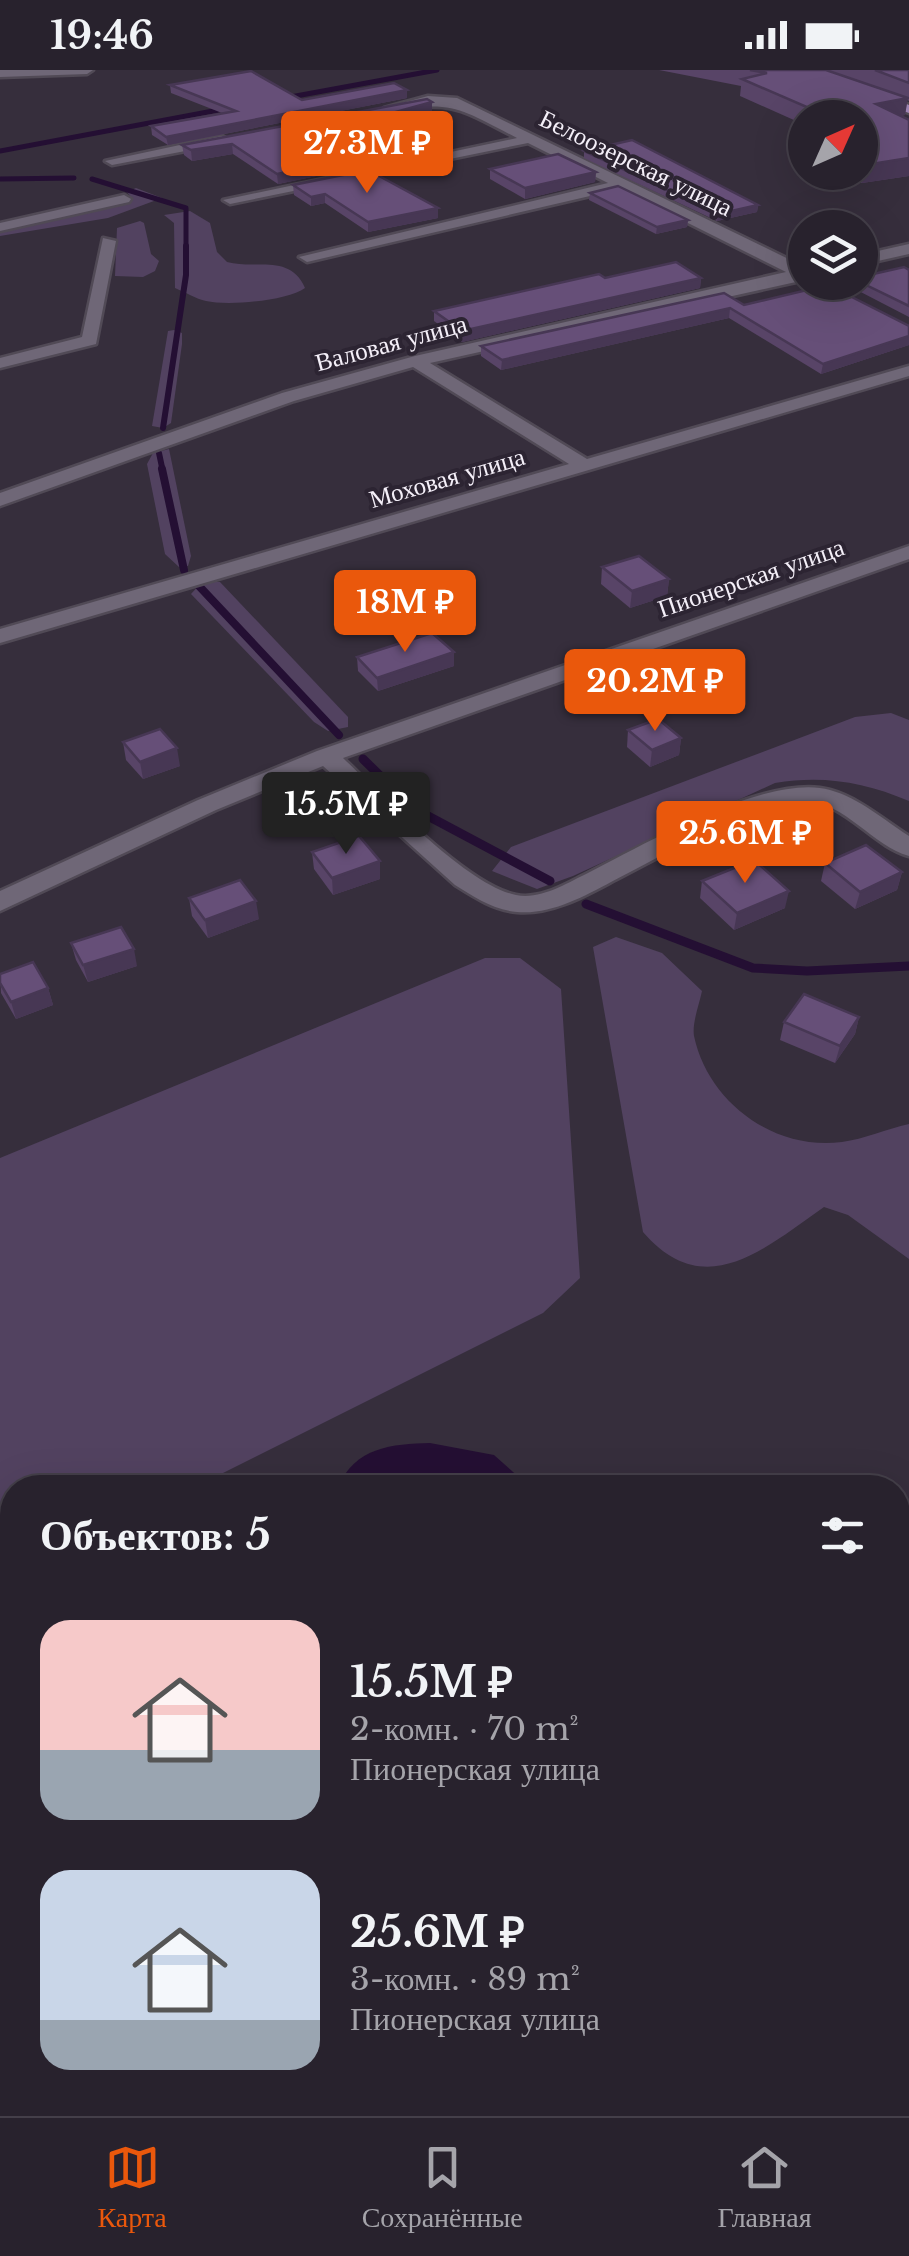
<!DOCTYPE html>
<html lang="ru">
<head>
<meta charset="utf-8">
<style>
	body { margin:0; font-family:"Libre Baskerville",serif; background:#302a35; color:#f1f3f6; height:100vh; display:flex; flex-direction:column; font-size:38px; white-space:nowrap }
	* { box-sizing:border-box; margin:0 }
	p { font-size:32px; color:#a5a4aa }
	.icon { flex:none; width:55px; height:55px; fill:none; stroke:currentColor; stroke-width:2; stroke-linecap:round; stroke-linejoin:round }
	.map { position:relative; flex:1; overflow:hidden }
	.sheet { position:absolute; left:0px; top:1405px; width:910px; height:642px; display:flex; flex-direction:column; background:#28222d; border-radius:40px 40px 0 0; box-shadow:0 10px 40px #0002,0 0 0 2px #443f49 }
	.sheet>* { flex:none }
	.needle { width:65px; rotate:45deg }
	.controls { position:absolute; left:788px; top:30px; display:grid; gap:20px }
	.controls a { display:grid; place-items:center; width:90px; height:90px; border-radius:50%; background:#28222d; box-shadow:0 10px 40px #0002,0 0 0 2px #443f49; font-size:50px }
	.price { position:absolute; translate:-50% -85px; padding:0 22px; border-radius:10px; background:#ea580c; color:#fff; font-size:32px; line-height:65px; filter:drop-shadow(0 2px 5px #0008) }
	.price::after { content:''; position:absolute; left:50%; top:60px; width:30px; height:22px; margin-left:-15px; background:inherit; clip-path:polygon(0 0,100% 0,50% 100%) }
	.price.on { background:#222; color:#fff }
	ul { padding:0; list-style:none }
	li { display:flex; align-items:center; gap:30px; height:250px; padding:0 40px }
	li span { display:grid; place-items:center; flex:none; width:280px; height:200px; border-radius:30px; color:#555 }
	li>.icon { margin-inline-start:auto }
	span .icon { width:120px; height:120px; fill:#fffc; stroke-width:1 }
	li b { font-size:42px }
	h2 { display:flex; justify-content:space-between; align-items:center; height:120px; padding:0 40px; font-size:42px }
	.status { display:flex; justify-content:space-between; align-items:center; height:70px; padding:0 50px; background:#28222d; direction:ltr }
	.status svg { height:28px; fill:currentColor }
	.dock { display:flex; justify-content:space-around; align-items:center; height:140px; border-top:2px solid #443f49; background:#28222d; font-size:28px; color:#a5a4aa }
	.dock a { display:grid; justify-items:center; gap:5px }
	.dock .on { color:#ea580c }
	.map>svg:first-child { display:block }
	.green { fill:#524260 }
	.water { fill:#240f33 }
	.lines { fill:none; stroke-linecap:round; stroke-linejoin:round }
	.stream-far3 { stroke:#240f33; stroke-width:5 }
	.stream-far2 { stroke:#240f33; stroke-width:6 }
	.stream-far1 { stroke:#240f33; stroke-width:8 }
	.stream { stroke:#240f33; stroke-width:9 }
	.minor-casing { stroke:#514a56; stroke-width:5 }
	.major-casing { stroke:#514a56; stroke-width:5 }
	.minor { fill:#6f6777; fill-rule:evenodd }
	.major { fill:#9d83b2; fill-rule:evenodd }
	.wall { fill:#584467 }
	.shaded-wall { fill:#473754 }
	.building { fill:#664f78; stroke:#473754; stroke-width:2.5 }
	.labels { text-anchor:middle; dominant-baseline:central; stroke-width:8; stroke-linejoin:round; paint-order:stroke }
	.far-street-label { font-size:25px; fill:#f4eff8; stroke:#2c2432 }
</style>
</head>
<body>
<div class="status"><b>19:46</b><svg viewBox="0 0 49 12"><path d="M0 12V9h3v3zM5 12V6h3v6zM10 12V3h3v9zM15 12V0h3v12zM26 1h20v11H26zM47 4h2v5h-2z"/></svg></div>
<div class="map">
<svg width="909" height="2046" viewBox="0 0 909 2046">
	<rect width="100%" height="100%" fill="#362e3c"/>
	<!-- green -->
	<g class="green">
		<polygon points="136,118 162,128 108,148 0,166 0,162 127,132 132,128 127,122"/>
		<path d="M 190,141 L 210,153 L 217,182 L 227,192 C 255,200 290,183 305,218 C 287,231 228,236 206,231 C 196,229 185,222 175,218 L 174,153 L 164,145 Z"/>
		<polygon points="140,151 144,153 151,184 159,191 155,201 143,207 115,206 117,158"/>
		<polygon points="174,260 182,263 182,274 171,353 163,358 152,356 168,261"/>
		<polygon points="169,379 191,486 188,496 179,497 165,484 147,394 153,383"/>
		<polygon points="202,512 220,512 348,647 348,657 328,661 314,652 191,524"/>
		<path d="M 891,643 L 909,650 L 909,731 C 864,712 823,705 775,713 L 573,806 L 537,819 L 492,801 L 511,777 L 855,647 Z"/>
		<path d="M 616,867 L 662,883 L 702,921 C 699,935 692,953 694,966 C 708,1032 774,1081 842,1072 C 864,1069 887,1059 909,1054 L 909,1189 L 848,1145 L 824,1137 C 765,1178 705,1234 643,1162 L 593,877 Z"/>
		<polygon points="485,888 520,888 561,919 580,1208 543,1243 195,1417 12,1418 12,1509 0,1516 0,1088"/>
		<polygon points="0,1605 12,1605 12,2035 485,2035 489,2046 0,2046"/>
	</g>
	<!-- water -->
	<path class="water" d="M 430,1373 L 494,1385 L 530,1417 L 338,1417 C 355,1377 392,1374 430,1373 Z"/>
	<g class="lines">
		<!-- stream-far3 -->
		<g class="stream-far3">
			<polyline points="285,28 437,0"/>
			<polyline points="0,81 229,38"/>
			<polyline points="0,109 74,108"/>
			<polyline points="92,109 186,138 186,178"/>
		</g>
		<!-- stream-far2 -->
		<g class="stream-far2">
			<polyline points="163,358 186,205 186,176"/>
			<polyline points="159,383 163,402"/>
		</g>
		<!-- stream-far1 -->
		<g class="stream-far1">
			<polyline points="162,399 184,500"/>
			<polyline points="199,516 339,665"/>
		</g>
		<!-- stream -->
		<g class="stream">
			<polyline points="363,689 413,738 550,811"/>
			<polyline points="586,834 753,898 807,901 909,896"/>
		</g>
		<defs>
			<g id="minor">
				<polygon points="0,0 93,0 87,4 0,7"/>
				<path d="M 428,26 L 457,28 L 805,197 L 805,210 L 430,293 L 587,389 L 909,296 L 909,306 L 0,573 L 0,559 L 569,394 L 413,297 L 294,331 L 0,436 L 0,423 L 282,323 L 415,286 L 786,202 L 620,119 L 307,192 L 299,187 L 608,113 L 528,73 L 230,134 L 223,130 L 517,68 C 462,40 452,29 390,42 L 384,38 Z"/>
				<polygon points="222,66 229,70 227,73 112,95 105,91"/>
				<polygon points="124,125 131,129 129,132 0,161 0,153"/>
				<polygon points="103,168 116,171 96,274 0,298 0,288 82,267"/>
				<polygon points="909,174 909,184 860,195 860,185"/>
				<path d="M 909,476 L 909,489 L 343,688 C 381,724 466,815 516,825 C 541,830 567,813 588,803 C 643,775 770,702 830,720 C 859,728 884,750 909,766 L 909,786 C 871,776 844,729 801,732 C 747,735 661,787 611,812 C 583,827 550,845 517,842 C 494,840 474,827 455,815 L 323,696 L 216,740 L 0,841 L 0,821 L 198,730 L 317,681 Z"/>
				<polygon points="0,1562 12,1563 12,1602 0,1602"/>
				<polygon points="493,2035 541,2035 545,2046 497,2046"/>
			</g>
			<path id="major" d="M 784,0 C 827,0 869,19 909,35 L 909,43 Z"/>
		</defs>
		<!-- minor casing -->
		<use href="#minor" class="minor-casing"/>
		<!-- major casing -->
		<use href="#major" class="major-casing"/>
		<!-- minor -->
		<use href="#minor" class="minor"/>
		<!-- major -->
		<use href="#major" class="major"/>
	</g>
	<!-- wall -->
	<g class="wall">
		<polygon points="659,0 909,0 909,31 907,30 905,45 901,46 909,50 909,106 862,113 843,102 860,102 860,48 805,48 805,55 740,26 741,16"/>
		<polygon points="170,15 302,30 407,20 407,28 168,75 152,65 151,56 222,43 171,23"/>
		<polygon points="432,32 432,42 396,52 426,70 426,80 350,95 350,99 278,114 233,84 192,91 184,85 182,75"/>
		<polygon points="584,81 758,135 757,142 717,151 584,88"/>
		<polygon points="490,99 596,102 595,112 525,129 490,109"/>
		<polygon points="293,115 438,138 438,148 368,162 325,133 311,136 294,125"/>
		<polygon points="590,123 688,150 687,157 656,164 589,130"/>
		<polygon points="909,200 909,247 853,218 854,212 860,212 860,207"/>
		<polygon points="605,208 701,208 700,218 462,272 434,251 434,241"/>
		<polygon points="744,235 909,256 909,275 821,304 729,248 501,300 481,286 481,276"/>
		<polygon points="602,497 669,509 667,526 630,538 601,514"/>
		<polygon points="357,587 454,596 378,621 358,601"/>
		<polygon points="628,660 681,668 679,685 650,697 627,677"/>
		<polygon points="123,672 180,696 143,709 126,690"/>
		<polygon points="312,782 380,791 380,809 333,825 314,799"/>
		<polygon points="825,793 902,802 897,820 855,839 821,811"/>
		<polygon points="702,811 785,838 734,860 700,828"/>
		<polygon points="189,828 259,849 208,868 192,846"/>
		<polygon points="71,873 137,896 88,912 76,890"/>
		<polygon points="0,904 48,918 53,935 16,949 1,923"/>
		<polygon points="859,947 855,964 835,993 780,970 784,952"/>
	</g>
	<!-- shaded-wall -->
	<g class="shaded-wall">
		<polygon points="407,20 407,28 168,75 166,67"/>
		<polygon points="908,28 905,45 873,51 876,34"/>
		<polygon points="432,32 432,42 385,56 385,45"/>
		<polygon points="426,70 426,80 350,95 350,99 278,114 277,104 343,85"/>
		<polygon points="232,74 233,84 192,91 191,80"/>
		<polygon points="909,88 909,106 862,113 865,95"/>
		<polygon points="596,102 595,112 525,129 525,118"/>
		<polygon points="325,124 325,133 311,136 311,127"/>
		<polygon points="758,135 757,142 717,151 718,144"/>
		<polygon points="438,138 438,148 368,162 368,152"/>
		<polygon points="688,150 687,157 656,164 657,157"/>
		<polygon points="701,208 700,218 462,272 462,261"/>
		<polygon points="730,238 729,248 501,300 502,290"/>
		<polygon points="909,266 909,275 821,304 823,294"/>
		<polygon points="669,509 667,526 630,538 632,521"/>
		<polygon points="454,582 454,596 378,621 377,608"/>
		<polygon points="681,668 679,685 650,697 652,680"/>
		<polygon points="177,678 180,696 143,709 140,692"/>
		<polygon points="380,791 380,809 333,825 332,808"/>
		<polygon points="902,802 897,820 855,839 860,822"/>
		<polygon points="789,821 785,838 734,860 737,843"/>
		<polygon points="256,831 259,849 208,868 205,850"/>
		<polygon points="134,879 137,896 88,912 83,895"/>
		<polygon points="48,918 53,935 16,949 11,932"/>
		<polygon points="859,947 855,964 835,993 840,976"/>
		<polygon points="909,1676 909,1680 898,1687 901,1681"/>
	</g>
	<!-- building -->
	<g class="building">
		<polygon points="750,0 826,0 908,28 876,34 909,50 909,88 865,95 860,92 860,48 832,48 742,9 767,3"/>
		<polygon points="875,0 909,0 909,13"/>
		<polygon points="251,1 302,30 394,13 407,20 166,67 151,56 236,41 170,15"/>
		<polygon points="427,29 432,32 385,45 426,70 343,85 349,89 277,104 232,74 191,80 182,75"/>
		<polygon points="632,70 758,135 718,144 584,81"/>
		<polygon points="558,84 596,102 525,118 490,99"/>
		<polygon points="368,100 438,138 368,152 325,124 311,127 293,115"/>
		<polygon points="618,116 688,150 657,157 590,123"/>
		<polygon points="676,192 701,208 462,261 434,241 599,204 605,208"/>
		<polygon points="904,197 909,200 909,236 860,212 860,207"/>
		<polygon points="828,215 909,256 909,266 823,294 730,238 502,290 481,276 724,223 744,235"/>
		<polygon points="639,486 669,509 632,521 602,497"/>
		<polygon points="432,563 454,582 377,608 357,587"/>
		<polygon points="658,649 681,668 652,680 628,660"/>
		<polygon points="160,659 177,678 140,692 123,672"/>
		<polygon points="359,766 380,791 332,808 312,782"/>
		<polygon points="866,775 902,802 860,822 825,793"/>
		<polygon points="754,790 789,821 737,843 702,811"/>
		<polygon points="240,810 256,831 205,850 189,828"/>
		<polygon points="121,857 134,879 83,895 71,873"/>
		<polygon points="33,892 48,918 11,932 0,913 0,904"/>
		<polygon points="804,924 859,947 840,976 784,952"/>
		<polygon points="909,1608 909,1676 901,1681 898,1677 898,1615"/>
	</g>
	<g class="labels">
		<!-- far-street labels -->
		<g class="far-street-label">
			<text transform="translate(636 93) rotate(26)">Белоозерская улица</text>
			<text transform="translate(391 273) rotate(-15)">Валовая улица</text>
			<text transform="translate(447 408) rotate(-16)">Моховая улица</text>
			<text transform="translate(751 508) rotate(-19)">Пионерская улица</text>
		</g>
	</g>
</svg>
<div class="controls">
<a><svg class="needle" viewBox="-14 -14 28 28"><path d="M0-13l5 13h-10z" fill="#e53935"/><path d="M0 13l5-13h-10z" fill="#a5a4aa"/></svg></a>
<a><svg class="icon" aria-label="layers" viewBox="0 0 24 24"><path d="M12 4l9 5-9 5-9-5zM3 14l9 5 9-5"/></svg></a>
</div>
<b class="price" style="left:367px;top:126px">27.3M ₽</b>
<b class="price" style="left:405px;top:585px">18M ₽</b>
<b class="price" style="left:655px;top:664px">20.2M ₽</b>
<b class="price on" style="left:346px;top:787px">15.5M ₽</b>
<b class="price" style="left:745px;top:816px">25.6M ₽</b>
<section class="sheet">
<h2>Объектов: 5<svg class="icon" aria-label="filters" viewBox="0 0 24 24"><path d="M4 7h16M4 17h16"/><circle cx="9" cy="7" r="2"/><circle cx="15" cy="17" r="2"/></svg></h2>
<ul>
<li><span style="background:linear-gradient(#f6c9c9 65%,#9aa5b1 0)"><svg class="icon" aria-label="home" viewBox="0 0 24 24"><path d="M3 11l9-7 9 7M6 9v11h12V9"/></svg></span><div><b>15.5M ₽</b><p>2-комн. · 70 m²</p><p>Пионерская улица</p></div></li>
<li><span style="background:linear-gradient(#c9d6e8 75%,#9aa5b1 0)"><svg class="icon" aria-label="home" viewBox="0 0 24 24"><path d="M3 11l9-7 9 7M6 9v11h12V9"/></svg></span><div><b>25.6M ₽</b><p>3-комн. · 89 m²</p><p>Пионерская улица</p></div></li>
</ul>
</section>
</div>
<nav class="dock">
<a class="on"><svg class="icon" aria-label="map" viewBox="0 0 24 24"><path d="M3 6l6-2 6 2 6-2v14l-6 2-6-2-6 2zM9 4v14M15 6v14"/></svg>Карта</a>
<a><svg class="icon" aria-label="saved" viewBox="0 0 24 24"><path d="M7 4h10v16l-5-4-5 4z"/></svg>Сохранённые</a>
<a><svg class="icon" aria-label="home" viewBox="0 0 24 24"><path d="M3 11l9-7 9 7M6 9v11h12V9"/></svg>Главная</a>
</nav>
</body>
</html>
